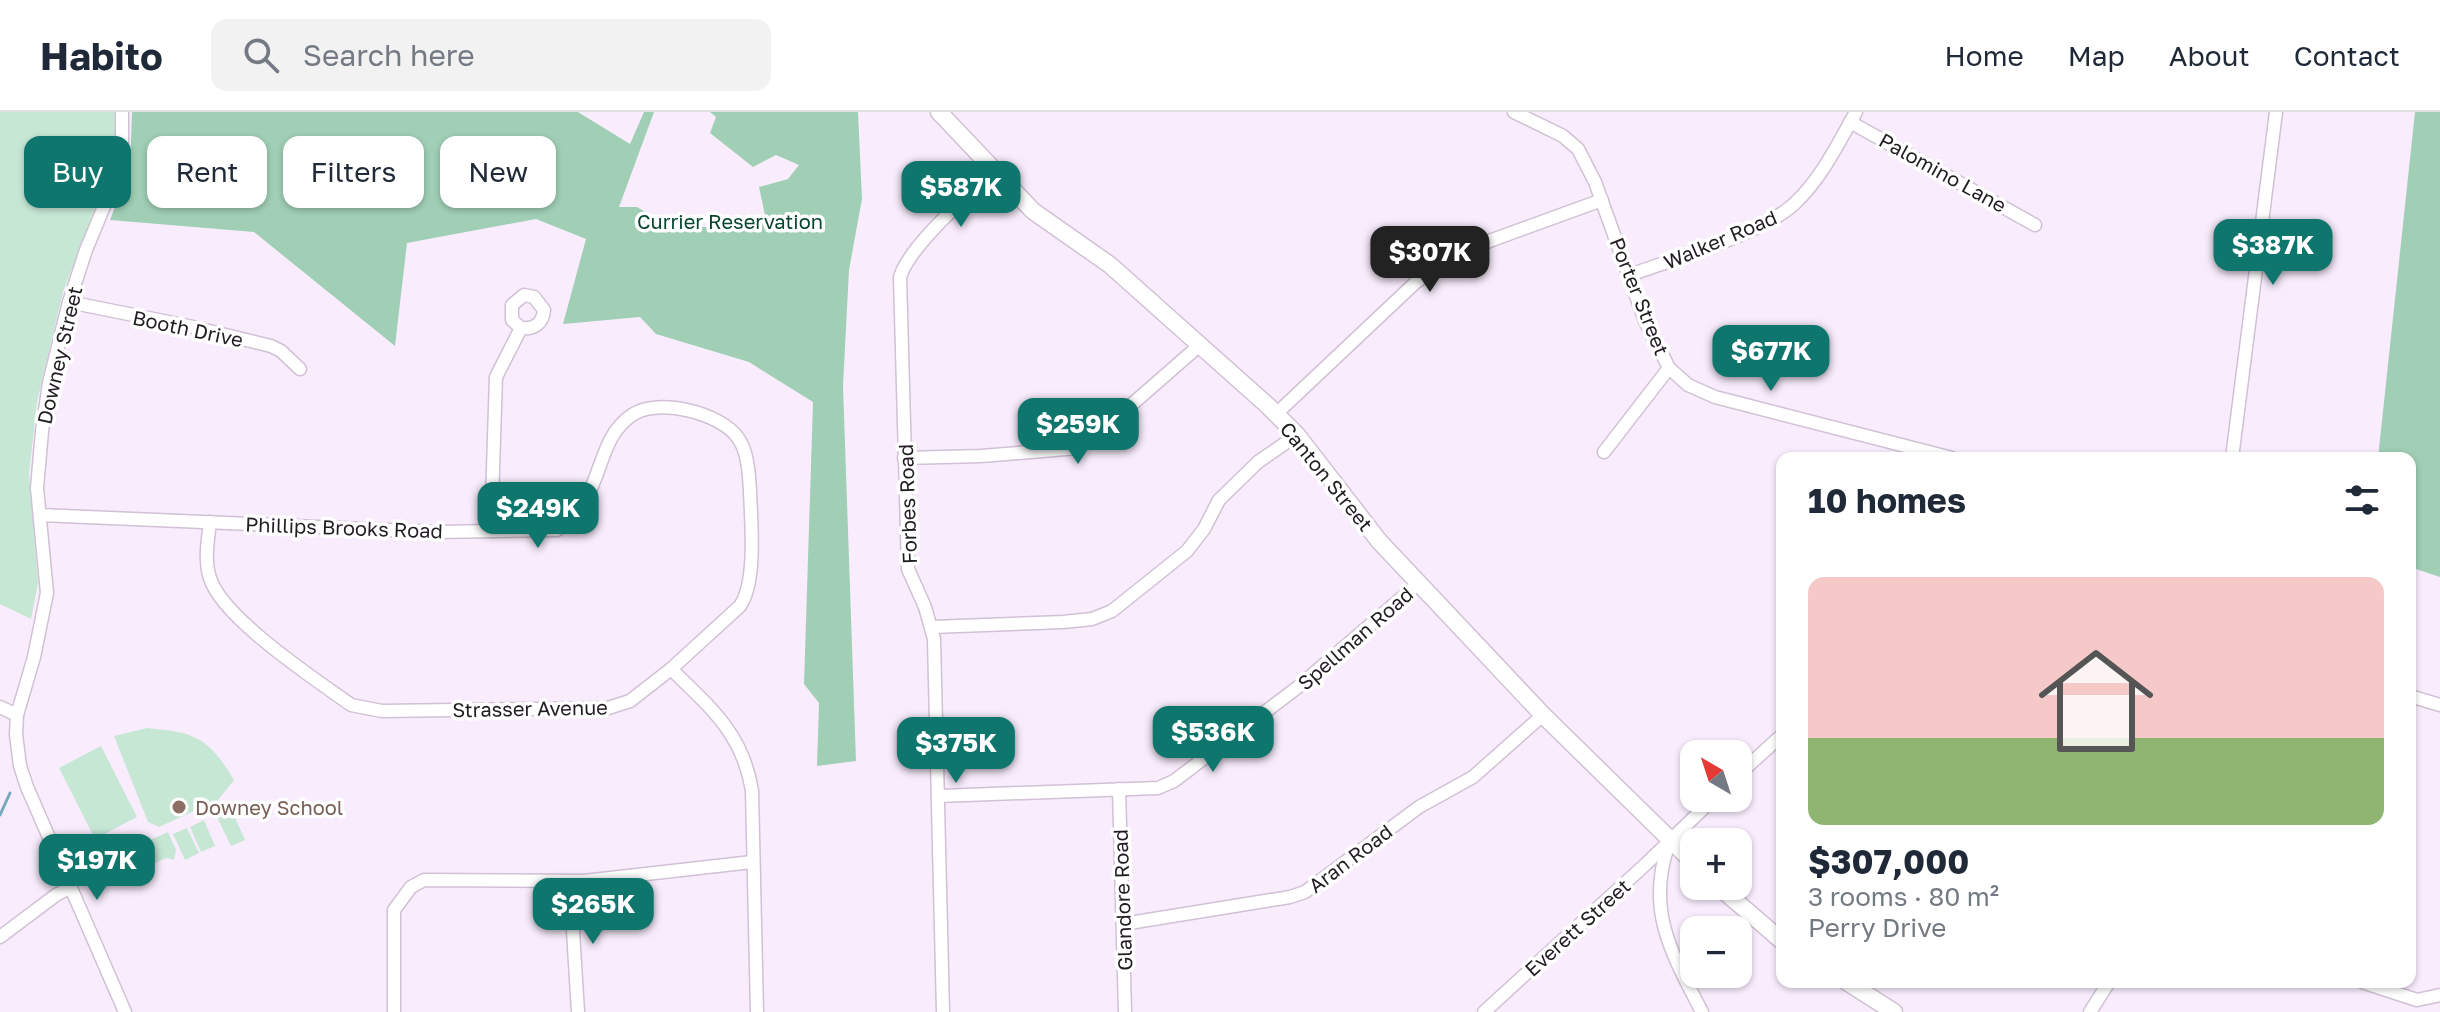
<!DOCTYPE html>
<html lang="en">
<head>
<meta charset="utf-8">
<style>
	body { margin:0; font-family:"Golos Text",sans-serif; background:#f2f2f3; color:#1f2937; height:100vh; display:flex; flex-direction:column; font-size:30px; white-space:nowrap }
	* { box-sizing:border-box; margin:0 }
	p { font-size:26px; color:#747a83 }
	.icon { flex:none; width:44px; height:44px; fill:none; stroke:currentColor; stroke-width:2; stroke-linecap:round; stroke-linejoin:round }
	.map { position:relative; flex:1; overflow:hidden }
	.side { position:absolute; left:1776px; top:340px; width:640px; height:536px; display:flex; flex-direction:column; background:#fff; border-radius:16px; box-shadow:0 2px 6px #0004 }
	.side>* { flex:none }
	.guide { position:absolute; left:24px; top:24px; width:760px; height:72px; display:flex; gap:16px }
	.needle { width:52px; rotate:321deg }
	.tools { position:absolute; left:1680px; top:628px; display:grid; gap:16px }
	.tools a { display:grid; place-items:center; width:72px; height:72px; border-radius:16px; background:#fff; box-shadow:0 2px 6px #0004; font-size:40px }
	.price { position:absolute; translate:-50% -68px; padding:0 18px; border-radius:16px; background:#0f766e; color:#fff; font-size:26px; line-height:52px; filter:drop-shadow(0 2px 4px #0008) }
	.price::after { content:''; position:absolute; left:50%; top:48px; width:24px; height:18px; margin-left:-12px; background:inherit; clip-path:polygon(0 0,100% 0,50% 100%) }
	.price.on { background:#222; color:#fff }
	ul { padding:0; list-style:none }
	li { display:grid; align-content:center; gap:16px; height:424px; padding:0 32px }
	li span { display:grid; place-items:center; height:248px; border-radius:16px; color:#555 }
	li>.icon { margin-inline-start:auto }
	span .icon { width:144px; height:144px; fill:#fffc; stroke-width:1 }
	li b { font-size:34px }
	h2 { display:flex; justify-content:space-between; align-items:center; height:96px; padding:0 32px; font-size:34px }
	.tag { padding:0 28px; border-radius:16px; background:#fff; box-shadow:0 2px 6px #0004; font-size:28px; line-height:72px }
	.tag.on { background:#0f766e; color:#fff }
	header { display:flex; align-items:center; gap:48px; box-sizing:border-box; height:112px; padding:0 40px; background:#fff; border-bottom:2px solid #e0e1e3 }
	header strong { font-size:38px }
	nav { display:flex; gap:44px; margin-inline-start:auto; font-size:28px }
	.search { width:560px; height:72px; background:#f2f2f3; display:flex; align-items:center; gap:20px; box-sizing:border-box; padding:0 28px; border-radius:16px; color:#747a83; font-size:30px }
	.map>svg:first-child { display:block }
	.green { fill:#c7e7d5 }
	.forest { fill:#a0cfb5 }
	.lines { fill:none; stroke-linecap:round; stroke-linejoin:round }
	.stream { stroke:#76a9be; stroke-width:3 }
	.minor-casing { stroke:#d0c1d4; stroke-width:15 }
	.major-casing { stroke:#d0c1d4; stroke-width:19 }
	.minor { stroke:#fff; stroke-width:12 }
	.major { stroke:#fff; stroke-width:16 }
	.education-dot { fill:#8d6e63; stroke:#fff; stroke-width:3 }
	.labels { text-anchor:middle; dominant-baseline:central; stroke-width:7; stroke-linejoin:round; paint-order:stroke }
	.street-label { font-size:20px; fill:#221d23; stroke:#fff }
	.park-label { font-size:20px; fill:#08462d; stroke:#fff }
	.education-label { font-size:20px; fill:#785e54; stroke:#fff; text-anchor:start }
</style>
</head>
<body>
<header>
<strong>Habito</strong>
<div class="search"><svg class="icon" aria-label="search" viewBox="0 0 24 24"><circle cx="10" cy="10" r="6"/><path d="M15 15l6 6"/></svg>Search here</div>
<nav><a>Home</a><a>Map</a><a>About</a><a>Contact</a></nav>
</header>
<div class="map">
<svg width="2440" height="900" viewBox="0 0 2440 900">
	<rect width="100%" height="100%" fill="#f9edfd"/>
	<!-- green -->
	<g class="green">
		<polygon points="0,0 114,0 115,3 115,27 111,55 63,180 37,290 29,362 38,471 31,507 0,492"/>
		<path d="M 147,616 C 195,620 209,626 234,668 L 218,688 L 159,715 L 148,710 L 114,624 Z"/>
		<polygon points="101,634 137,705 95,727 59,656"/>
		<polygon points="228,690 245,728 231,734 213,697"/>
		<polygon points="204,708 215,734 201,740 190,715"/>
		<polygon points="187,716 199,741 185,748 173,722"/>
		<polygon points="168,720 176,738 174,748 167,746 155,751 152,748 144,750 137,734"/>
	</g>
	<!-- forest -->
	<g class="forest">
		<polygon points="132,0 578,0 630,32 644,0 654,0 619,95 637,95 668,113 726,116 765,103 759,75 788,67 799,53 776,43 753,55 710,21 716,5 710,0 858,0 862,87 849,158 843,274 856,649 817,654 819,591 804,572 813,290 749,250 656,222 640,205 563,212 586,127 536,107 407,131 395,234 254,120 110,108 130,56"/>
		<polygon points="2415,0 2440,0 2440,465 2410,455 2410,346 2378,346"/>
	</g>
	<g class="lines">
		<!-- stream -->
		<polyline class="stream" points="0,703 10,681"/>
		<defs>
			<g id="minor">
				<polyline points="122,0 122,29 115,68 86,138 69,190 49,271 42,319 37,376 47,481 34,545 17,603 16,622 20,654 27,675 125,900"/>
				<polyline points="1514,0 1563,24 1578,37 1595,70 1645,209 1664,246 1669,256 1688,273 1715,285 1952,346"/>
				<polyline points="1850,10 2035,113"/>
				<path d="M 1630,163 C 1675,146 1760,123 1794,92 C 1821,67 1838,32 1856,0"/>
				<polyline points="69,190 193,215 271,234 281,239 300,257"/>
				<polyline points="1276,302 1415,171 1447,147 1492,128 1602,88"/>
				<polyline points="1604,340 1669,256"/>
				<polyline points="904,346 981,344 1078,336 1106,315 1201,232"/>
				<polyline points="2232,346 2276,0"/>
				<path d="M 40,403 L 436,420 L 557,418 C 607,385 592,330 632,303 C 658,285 721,301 738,326 C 748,339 749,363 750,379 C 751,409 757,469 740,494 L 671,557"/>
				<path d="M 210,410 C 208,428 204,448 210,466 C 222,506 315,567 351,593 L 382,599 L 608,596 L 630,589 L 671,557 C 711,596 743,622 752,679 L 757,900"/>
				<path d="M 491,419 L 496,265 L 521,216 C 534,218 543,211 544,198 L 534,185 L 524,183 L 512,193 L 512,208 L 521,216"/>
				<polyline points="932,515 1063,510 1092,507 1112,499 1187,439 1204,417 1219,388 1258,350 1297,323"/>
				<polyline points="2410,584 2440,593"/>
				<polyline points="0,595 17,603"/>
				<polyline points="1738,663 1782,623"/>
				<polyline points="1119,677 1125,900"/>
				<polyline points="939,684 1158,676 1174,669 1298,575 1419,471"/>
				<path d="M 1668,734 C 1646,799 1672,842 1702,900"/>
				<polyline points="570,770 578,900"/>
				<polyline points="1123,812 1290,785 1305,780 1419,695 1473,665 1543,603"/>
				<polyline points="0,825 56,783 71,775"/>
				<polyline points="2362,870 2417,888 2440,883"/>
				<polyline points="394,900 394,798 411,775 424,768 584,769 752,750"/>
				<path d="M 943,900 L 934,527 L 925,495 L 908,457 L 900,165 C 910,133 968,84 993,58"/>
				<polyline points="1484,900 1647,751 1714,686"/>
				<polyline points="2090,900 2109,870"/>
			</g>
			<g id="major">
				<polyline points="939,0 1033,99 1110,153 1267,293 1297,323 1379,429 1543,603 1694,751"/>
				<polyline points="1718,774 1782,829"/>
				<polyline points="1847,870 1894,900"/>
			</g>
		</defs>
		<!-- minor casing -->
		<use href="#minor" class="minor-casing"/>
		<!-- major casing -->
		<use href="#major" class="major-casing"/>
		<!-- minor -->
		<use href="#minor" class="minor"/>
		<!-- major -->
		<use href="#major" class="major"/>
	</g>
	<!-- markers -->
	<circle class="education-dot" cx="179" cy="695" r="8"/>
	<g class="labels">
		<!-- street labels -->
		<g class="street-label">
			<text transform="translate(1943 60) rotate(29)">Palomino Lane</text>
			<text transform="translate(1720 127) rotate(-23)">Walker Road</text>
			<text transform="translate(1640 184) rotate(68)">Porter Street</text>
			<text transform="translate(188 216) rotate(12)">Booth Drive</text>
			<text transform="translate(59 243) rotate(-77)">Downey Street</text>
			<text transform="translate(1327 364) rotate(51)">Canton Street</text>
			<text transform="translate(907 392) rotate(-92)">Forbes Road</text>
			<text transform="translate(344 415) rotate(2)">Phillips Brooks Road</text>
			<text transform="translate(1355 526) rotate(-41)">Spellman Road</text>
			<text transform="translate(530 596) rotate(-1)">Strasser Avenue</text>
			<text transform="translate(1350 746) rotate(-37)">Aran Road</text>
			<text transform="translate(1122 788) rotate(-92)">Glandore Road</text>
			<text transform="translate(1577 815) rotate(-42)">Everett Street</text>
		</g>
		<!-- park labels -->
		<g class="park-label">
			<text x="730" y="109">Currier Reservation</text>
		</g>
		<!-- education labels -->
		<g class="education-label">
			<text x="195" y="695">Downey School</text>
		</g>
	</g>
</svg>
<div class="tools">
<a><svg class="needle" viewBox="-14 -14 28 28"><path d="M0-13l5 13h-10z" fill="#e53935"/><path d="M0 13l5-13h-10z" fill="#747a83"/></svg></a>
<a>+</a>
<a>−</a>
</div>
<b class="price" style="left:961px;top:117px">$587K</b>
<b class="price" style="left:2273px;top:175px">$387K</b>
<b class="price on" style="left:1430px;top:182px">$307K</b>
<b class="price" style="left:1771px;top:281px">$677K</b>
<b class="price" style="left:1078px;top:354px">$259K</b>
<b class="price" style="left:538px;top:438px">$249K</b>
<b class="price" style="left:1213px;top:662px">$536K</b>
<b class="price" style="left:956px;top:673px">$375K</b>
<b class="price" style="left:97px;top:790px">$197K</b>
<b class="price" style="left:593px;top:834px">$265K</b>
<div class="guide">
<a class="tag on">Buy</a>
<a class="tag">Rent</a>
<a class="tag">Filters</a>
<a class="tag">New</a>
</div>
<section class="side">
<h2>10 homes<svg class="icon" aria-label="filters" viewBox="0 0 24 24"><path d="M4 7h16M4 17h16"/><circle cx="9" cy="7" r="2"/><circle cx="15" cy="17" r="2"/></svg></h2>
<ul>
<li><span style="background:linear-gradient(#f6c9c9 65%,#8fb573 0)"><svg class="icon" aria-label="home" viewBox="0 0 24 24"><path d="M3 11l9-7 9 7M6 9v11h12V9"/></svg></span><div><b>$307,000</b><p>3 rooms · 80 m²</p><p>Perry Drive</p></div></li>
</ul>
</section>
</div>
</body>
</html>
